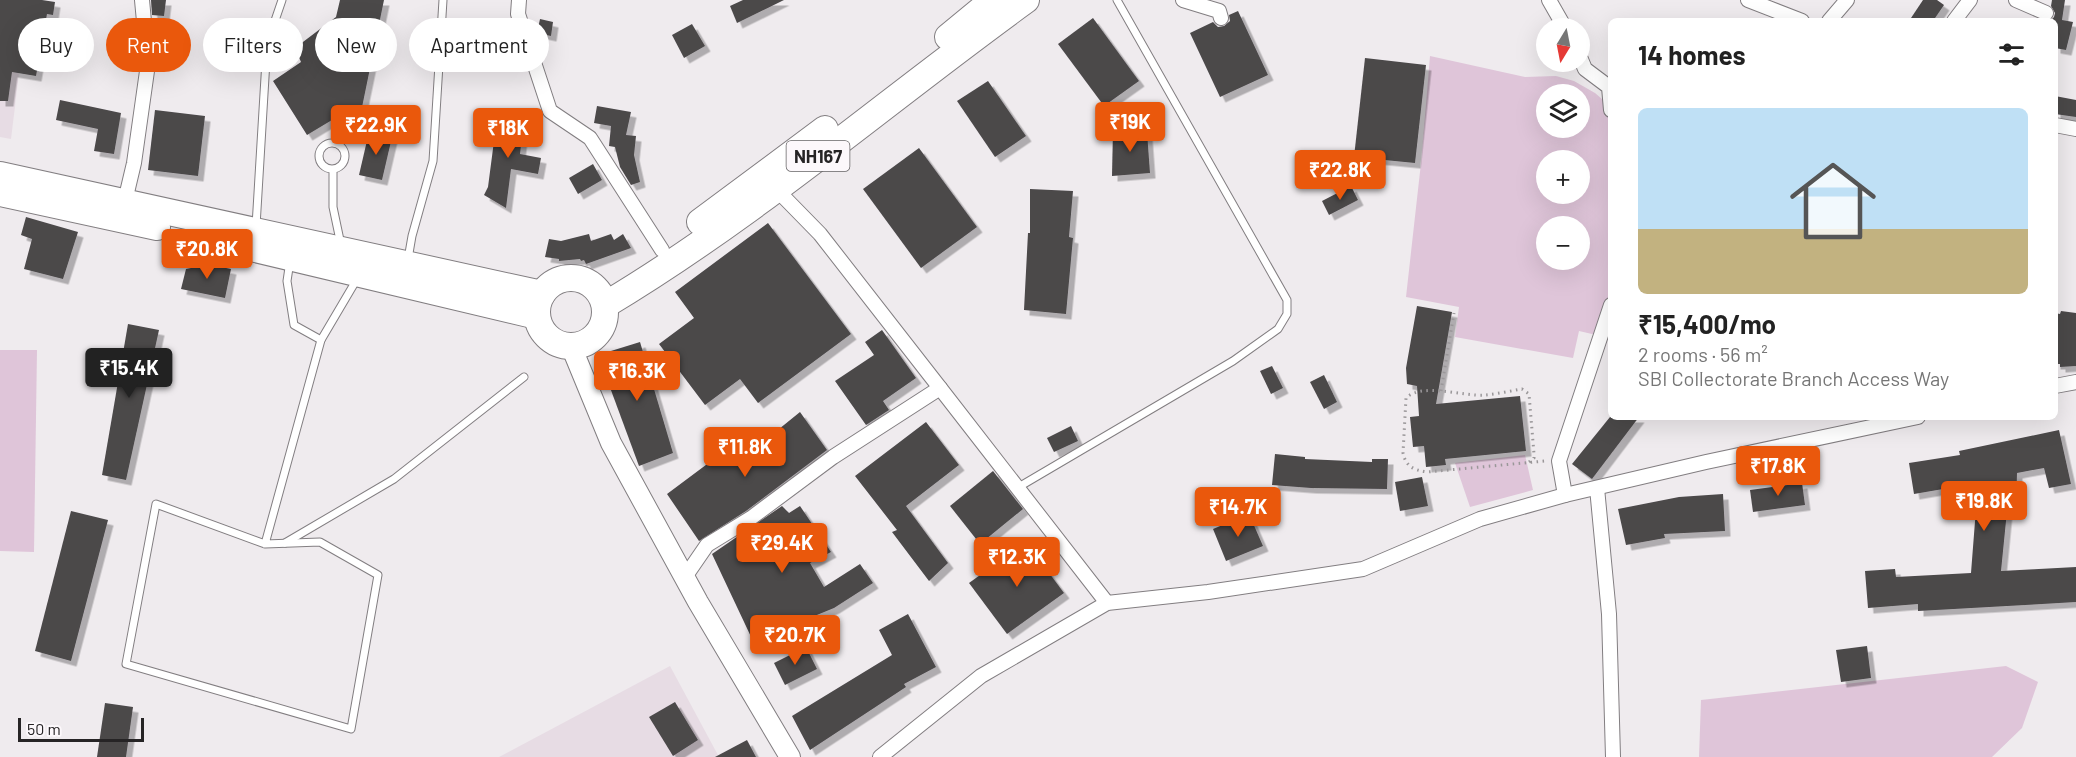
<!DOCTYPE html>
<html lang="en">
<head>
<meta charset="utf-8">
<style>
	body { margin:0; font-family:Barlow,sans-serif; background:#f2f2f2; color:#222; height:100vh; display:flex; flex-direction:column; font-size:22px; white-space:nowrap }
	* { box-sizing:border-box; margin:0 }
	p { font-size:20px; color:#767676 }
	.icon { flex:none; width:33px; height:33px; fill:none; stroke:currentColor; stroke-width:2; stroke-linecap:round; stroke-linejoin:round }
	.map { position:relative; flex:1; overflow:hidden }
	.side { position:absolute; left:1608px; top:18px; width:450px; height:402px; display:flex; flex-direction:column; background:#fff; border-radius:9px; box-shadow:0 6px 24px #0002 }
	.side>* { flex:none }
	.hud { position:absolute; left:18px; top:18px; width:570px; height:54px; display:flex; gap:12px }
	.needle { width:39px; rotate:190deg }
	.fabs { position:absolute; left:1536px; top:18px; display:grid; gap:12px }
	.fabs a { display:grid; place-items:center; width:54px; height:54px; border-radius:50%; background:#fff; box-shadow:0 6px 24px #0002; font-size:30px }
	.scale { position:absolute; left:18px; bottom:15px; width:126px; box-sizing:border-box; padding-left:6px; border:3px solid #262425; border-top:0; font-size:16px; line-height:21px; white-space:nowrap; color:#262425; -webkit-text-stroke:4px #fcf8fb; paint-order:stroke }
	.price { position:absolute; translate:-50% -51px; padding:0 14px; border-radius:6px; background:#ea580c; color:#fff; font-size:20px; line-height:39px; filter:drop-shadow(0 2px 3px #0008) }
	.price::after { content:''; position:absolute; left:50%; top:36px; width:18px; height:14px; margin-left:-9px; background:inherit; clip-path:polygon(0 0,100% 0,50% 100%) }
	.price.selected { background:#222; color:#fff }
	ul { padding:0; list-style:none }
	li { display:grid; align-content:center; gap:12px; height:318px; padding:0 30px }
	li span { display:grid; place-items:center; height:186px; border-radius:9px; color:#555 }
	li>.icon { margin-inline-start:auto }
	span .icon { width:108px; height:108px; fill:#fffc; stroke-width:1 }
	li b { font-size:26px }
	h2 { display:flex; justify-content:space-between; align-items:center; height:72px; padding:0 30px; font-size:26px }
	.chip { padding:0 21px; border-radius:27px; background:#fff; box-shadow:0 6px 24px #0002; font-size:21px; line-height:54px }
	.chip.selected { background:#ea580c; color:#fff }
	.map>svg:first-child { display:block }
	.built { fill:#e7dce4 }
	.green { fill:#dfc5d9; fill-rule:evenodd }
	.building { fill:#4b484a; filter:url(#shadow) }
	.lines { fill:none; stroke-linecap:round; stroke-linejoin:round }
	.lane-casing { stroke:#827e81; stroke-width:9 }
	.street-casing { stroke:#827e81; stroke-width:16 }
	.secondary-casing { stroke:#827e81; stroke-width:22 }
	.highway-casing { stroke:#827e81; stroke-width:28 }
	.path { stroke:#9a9799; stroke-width:3; stroke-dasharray:1.5 4.5; stroke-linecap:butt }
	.lane { stroke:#fff; stroke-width:7 }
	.street { stroke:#fff; stroke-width:14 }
	.secondary { stroke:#fff; stroke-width:20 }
	.highway { stroke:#fff; stroke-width:26 }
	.labels { text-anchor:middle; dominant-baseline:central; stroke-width:6; stroke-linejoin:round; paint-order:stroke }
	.shield { fill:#fcf8fb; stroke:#666465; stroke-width:1.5 }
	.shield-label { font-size:18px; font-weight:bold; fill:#262425 }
</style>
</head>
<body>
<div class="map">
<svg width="2076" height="757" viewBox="0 0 2076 757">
	<defs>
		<filter id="shadow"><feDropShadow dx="5.5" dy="5.5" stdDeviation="0" flood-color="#0004"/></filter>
	</defs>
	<rect width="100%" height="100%" fill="#efebee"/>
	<!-- built -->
	<g class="built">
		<polygon points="0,0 28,0 11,139 0,137"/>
		<polygon points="670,666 719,757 499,757"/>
	</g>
	<!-- green -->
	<g class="green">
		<path d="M 1430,56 L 1525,77 L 1556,76 L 1574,81 L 1595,93 L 1609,105 L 1611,124 L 1611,331 L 1592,334 L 1579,331 L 1573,358 L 1455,337 L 1459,307 L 1406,297 L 1421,163 ZM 1546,94 L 1580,94 L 1580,128 L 1546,128 ZM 1546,160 L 1580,160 L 1580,194 L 1546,194 ZM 1546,226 L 1580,226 L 1580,260 L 1546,260 Z"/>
		<polygon points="0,350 37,350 34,552 0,551"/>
		<polygon points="1525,455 1533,490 1470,507 1455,463"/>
		<polygon points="2006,666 2038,682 2022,728 1992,757 1699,757 1701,700"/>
	</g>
	<!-- building -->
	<g class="building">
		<polygon points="0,0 42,0 55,2 53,15 47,14 36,76 12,72 8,101 0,101"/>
		<polygon points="151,0 166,0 164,16 152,15"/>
		<polygon points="340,0 384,0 360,117 337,117 307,135 273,81 301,62 295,48 336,17"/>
		<polygon points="743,0 784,0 737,23 730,6"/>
		<polygon points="1923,0 1937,0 1944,5 1933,21 1909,21"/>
		<polygon points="2052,0 2065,0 2062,20 2073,22 2066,50 2055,48 2055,21 2050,21 2054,17 2055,13 2051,6"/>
		<polygon points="1238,11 1268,75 1220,97 1190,33 1213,22 1218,27 1224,26 1230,21 1229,15"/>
		<polygon points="1093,18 1139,81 1104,106 1058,44"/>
		<polygon points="540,19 553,22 551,36 537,33"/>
		<polygon points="692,24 705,46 684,58 672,35"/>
		<polygon points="1365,58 1426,65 1415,163 1354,157"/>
		<polygon points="988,81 1026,136 995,157 957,101"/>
		<polygon points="2055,96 2076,100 2076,117 2055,114"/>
		<polygon points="60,100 121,113 114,154 94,151 98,129 56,120"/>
		<polygon points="597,106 631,112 626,135 636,136 634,155 640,182 631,185 620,167 615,147 609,146 611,126 594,123"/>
		<polygon points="155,110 205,116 198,176 148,170"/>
		<polygon points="497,118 524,120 520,154 541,158 538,174 511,169 506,208 484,195 488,187"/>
		<polygon points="1113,129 1147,132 1150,173 1112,176"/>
		<polygon points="369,132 392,137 382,180 359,175"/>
		<polygon points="919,148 977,227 921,268 863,189"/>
		<polygon points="593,164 602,180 578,194 569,178"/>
		<polygon points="1351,186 1358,200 1329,215 1322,201"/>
		<polygon points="1030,189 1073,191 1069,237 1073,238 1066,314 1024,310 1028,233 1030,233"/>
		<polygon points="26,217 78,232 63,279 24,269 32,239 21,235"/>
		<polygon points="768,223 851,334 758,403 740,379 705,405 659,344 694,318 675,292"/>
		<polygon points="589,234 591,241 611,234 614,240 623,234 631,248 586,264 584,260 581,261 580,259 559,261 559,259 545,257 549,239 561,241"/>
		<polygon points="197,262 231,269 225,298 181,289 186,269 191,268"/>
		<polygon points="1417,306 1452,312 1436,404 1520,396 1526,451 1445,459 1446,465 1426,467 1424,446 1413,447 1410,417 1419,416 1417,386 1407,384 1406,368"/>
		<polygon points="2061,311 2076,313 2076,366 2060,367 2060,364 2055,364 2055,313 2060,314"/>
		<polygon points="128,324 159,330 126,480 102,475"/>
		<polygon points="882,330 916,378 883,401 889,410 866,425 835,381 874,355 865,342"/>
		<polygon points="640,342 673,453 639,466 598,355"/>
		<polygon points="1272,366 1283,388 1271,394 1260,371"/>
		<polygon points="1324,375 1337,402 1324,409 1310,382"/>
		<polygon points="800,412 827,450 746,511 699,541 667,494 730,447 741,460"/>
		<polygon points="1610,417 1639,417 1592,479 1572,464"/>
		<polygon points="926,422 959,465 906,506 948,563 929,581 892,532 897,530 855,476"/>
		<polygon points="1071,426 1078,441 1054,452 1047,438"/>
		<polygon points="2059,430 2071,484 2049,488 2044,468 2017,473 2016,511 2007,511 2001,571 2076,567 2076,602 1918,611 1918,604 1868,608 1865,571 1895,569 1896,577 1971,573 1978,483 1914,494 1909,463 1960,455 1959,451"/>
		<polygon points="1275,454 1305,457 1305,459 1372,462 1372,459 1388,459 1387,489 1311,488 1272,485"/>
		<polygon points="993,471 1023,509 980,544 950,506"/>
		<polygon points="1422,477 1428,506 1400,511 1395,482"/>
		<polygon points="1802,483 1805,505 1753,512 1750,490"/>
		<polygon points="1723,494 1725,531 1664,534 1665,538 1626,545 1618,509 1679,497"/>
		<polygon points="782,506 789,513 800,506 831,552 810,563 824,587 860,564 873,583 834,608 753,641 712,554"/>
		<polygon points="71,511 108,520 71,661 35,651"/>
		<polygon points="1249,514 1263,546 1226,561 1213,529"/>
		<polygon points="1026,542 1064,593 1007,634 969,583"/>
		<polygon points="908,614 936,667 904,684 906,687 810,750 792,716 892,655 879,630"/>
		<polygon points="1867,646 1871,678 1841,682 1836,650"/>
		<polygon points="806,647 817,669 785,685 774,663"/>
		<polygon points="675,702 698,740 673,756 649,717"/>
		<polygon points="105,703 133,707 126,757 97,757"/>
		<polygon points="747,740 756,757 715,757"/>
	</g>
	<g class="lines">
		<defs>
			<g id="lane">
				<circle cx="332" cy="156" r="13"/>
				<polyline points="333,170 333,207 341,245"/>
				<polyline points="256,226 267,44 282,0"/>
				<polyline points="408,259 412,236 433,161 443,0"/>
				<polyline points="290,261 287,281 294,325 321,340"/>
				<polyline points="1017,488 1233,361 1278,329 1287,314 1287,300 1117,0"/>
				<polyline points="285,543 394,479 524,377"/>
				<polyline points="265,544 156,504 126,664 351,729 378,575 320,542 265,544 321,340 357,279"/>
			</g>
			<g id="street">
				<polyline points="519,0 518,14 550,111 590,138 662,250"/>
				<polyline points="1183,0 1219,11 1221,18"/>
				<polyline points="1549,0 1565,28"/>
				<polyline points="1748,0 1802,21"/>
				<polyline points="2016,0 2046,13"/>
				<polyline points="1829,21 1847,0"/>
				<polyline points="1954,21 1970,0"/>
				<polyline points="1580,57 1585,69 1609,87 1611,110"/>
				<polyline points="2055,125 2076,129"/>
				<polyline points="125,201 134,163 148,64 142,0"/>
				<polyline points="188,260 194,235"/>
				<polyline points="2055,386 2076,382"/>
				<polyline points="940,388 1107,603"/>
				<polyline points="1597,488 1609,614 1613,757"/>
				<polyline points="1565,495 1559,461 1611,305"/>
				<polyline points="685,577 707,545 751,518 833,457 940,388 820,234 776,189"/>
				<polyline points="880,757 981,676 1107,603 1208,592 1363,569 1480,519 1565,495 1706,462 1918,417"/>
			</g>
			<polyline id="secondary" points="571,346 611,443 698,602 790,757"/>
			<g id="highway">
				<polyline points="948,37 993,0"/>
				<polyline points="0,175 542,294"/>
				<polyline points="0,193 157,227"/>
				<polyline points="700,222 825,129"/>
				<polyline points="234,244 537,316"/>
				<circle cx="571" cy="312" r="34"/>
				<path d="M 605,305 C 754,216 886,101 1026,0"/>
			</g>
		</defs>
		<!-- lane casing -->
		<use href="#lane" class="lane-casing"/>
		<!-- street casing -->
		<use href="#street" class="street-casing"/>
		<!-- secondary casing -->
		<use href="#secondary" class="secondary-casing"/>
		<!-- highway casing -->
		<use href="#highway" class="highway-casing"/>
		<!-- path -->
		<g class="path">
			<polyline points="1441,391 1454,313"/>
			<path d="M 1529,462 L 1534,458 L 1534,454 L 1529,394 L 1522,389 C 1510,391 1497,394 1485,395 C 1464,397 1422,382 1406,398 L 1403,453 C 1406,467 1414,470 1427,472 L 1545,461"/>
		</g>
		<!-- lane -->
		<use href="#lane" class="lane"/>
		<!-- street -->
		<use href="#street" class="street"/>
		<!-- secondary -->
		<use href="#secondary" class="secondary"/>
		<!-- highway -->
		<use href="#highway" class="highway"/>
	</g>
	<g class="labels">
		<!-- shield labels -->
		<rect class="shield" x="786.5" y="141" width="63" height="30" rx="4.5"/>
		<g class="shield-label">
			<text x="818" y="156">NH167</text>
		</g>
	</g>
</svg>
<div class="fabs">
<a><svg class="needle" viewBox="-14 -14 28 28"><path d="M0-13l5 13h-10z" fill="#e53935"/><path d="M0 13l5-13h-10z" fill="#767676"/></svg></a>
<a><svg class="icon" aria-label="layers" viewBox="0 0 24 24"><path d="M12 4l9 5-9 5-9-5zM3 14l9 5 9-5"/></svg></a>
<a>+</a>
<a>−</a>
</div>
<div class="scale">50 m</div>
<b class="price" style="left:1130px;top:153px">₹19K</b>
<b class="price" style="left:376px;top:156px">₹22.9K</b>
<b class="price" style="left:508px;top:159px">₹18K</b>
<b class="price" style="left:1340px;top:201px">₹22.8K</b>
<b class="price" style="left:207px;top:280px">₹20.8K</b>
<b class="price selected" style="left:129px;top:399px">₹15.4K</b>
<b class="price" style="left:637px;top:402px">₹16.3K</b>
<b class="price" style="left:745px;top:478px">₹11.8K</b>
<b class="price" style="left:1778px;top:497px">₹17.8K</b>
<b class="price" style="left:1984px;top:532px">₹19.8K</b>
<b class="price" style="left:1238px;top:538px">₹14.7K</b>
<b class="price" style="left:782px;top:574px">₹29.4K</b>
<b class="price" style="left:1017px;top:588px">₹12.3K</b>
<b class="price" style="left:795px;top:666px">₹20.7K</b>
<div class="hud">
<a class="chip">Buy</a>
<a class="chip selected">Rent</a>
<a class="chip">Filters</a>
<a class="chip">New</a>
<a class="chip">Apartment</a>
</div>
<section class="side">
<h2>14 homes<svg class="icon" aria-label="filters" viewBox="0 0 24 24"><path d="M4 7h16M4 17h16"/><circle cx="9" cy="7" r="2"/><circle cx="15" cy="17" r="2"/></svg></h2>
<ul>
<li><span style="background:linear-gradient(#bfe0f5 65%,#c2b280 0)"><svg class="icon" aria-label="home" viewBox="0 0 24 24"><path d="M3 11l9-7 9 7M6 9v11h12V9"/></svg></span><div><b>₹15,400/mo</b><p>2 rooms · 56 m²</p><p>SBI Collectorate Branch Access Way</p></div></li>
</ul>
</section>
</div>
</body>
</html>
